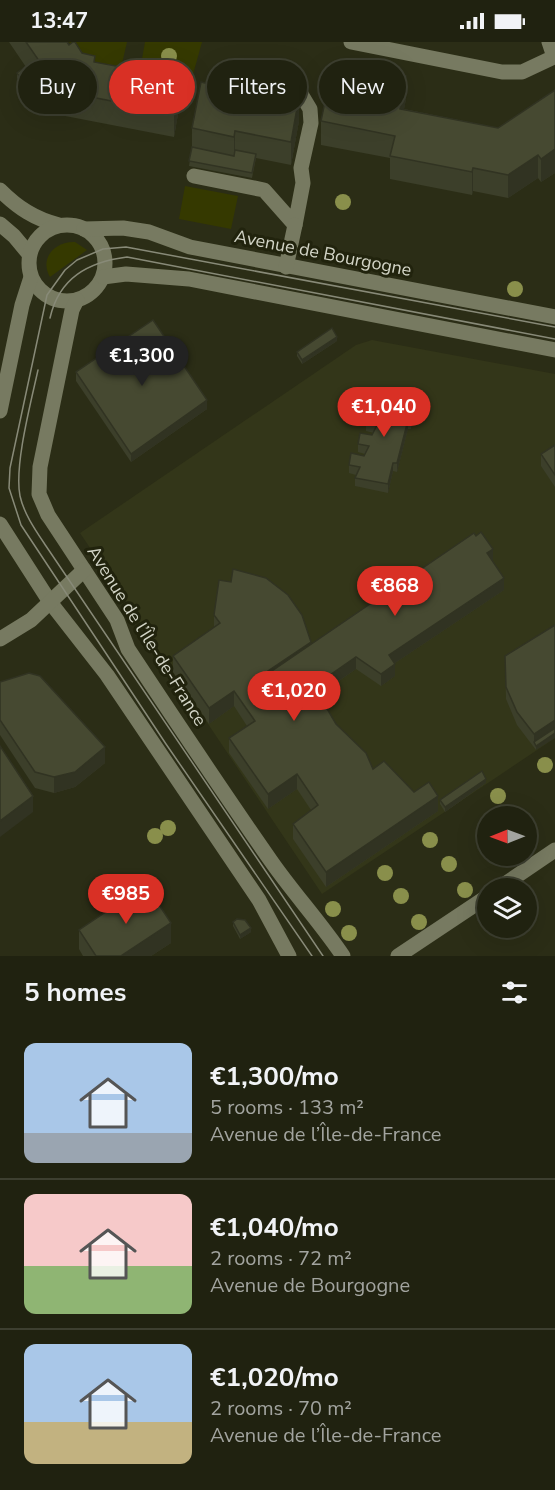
<!DOCTYPE html>
<html lang="en">
<head>
<meta charset="utf-8">
<style>
	body { margin:0; font-family:"Nunito Sans",sans-serif; background:#282a19; color:#f1f3f6; height:100vh; display:flex; flex-direction:column; font-size:22px; white-space:nowrap }
	* { box-sizing:border-box; margin:0 }
	p { font-size:20px; color:#a2a49f }
	.icon { flex:none; width:33px; height:33px; fill:none; stroke:currentColor; stroke-width:2; stroke-linecap:round; stroke-linejoin:round }
	.map { position:relative; height:914px; overflow:hidden }
	.details { display:flex; flex-direction:column; background:#202210; flex:1 }
	.details>* { flex:none }
	.hud { position:absolute; left:18px; top:18px; width:519px; height:54px; display:flex; gap:12px }
	.needle { width:39px; rotate:269deg }
	.fabs { position:absolute; left:477px; top:764px; display:grid; gap:12px }
	.fabs a { display:grid; place-items:center; width:60px; height:60px; border-radius:50%; background:#202210; box-shadow:0 6px 24px #0002,0 0 0 2px #3d3f30; font-size:30px }
	.price { position:absolute; translate:-50% -51px; padding:0 14px; border-radius:21px; background:#d93025; color:#fff; font-size:20px; line-height:39px; filter:drop-shadow(0 2px 3px #0008) }
	.price::after { content:''; position:absolute; left:50%; top:36px; width:18px; height:14px; margin-left:-9px; background:inherit; clip-path:polygon(0 0,100% 0,50% 100%) }
	.price.selected { background:#222; color:#fff }
	ul { padding:0; list-style:none }
	li { display:flex; align-items:center; gap:18px; height:150px; padding:0 24px }
	li+li { border-top:2px solid #3d3f30 }
	li span { display:grid; place-items:center; flex:none; width:168px; height:120px; border-radius:12px; color:#555 }
	li>.icon { margin-inline-start:auto }
	span .icon { width:72px; height:72px; fill:#fffc; stroke-width:1 }
	li b { font-size:26px }
	h2 { display:flex; justify-content:space-between; align-items:center; height:72px; padding:0 24px; font-size:26px }
	.chip { padding:0 21px; border-radius:27px; background:#202210; box-shadow:0 6px 24px #0002,0 0 0 2px #3d3f30; font-size:21px; line-height:54px }
	.chip.selected { background:#d93025; color:#fff }
	.status { display:flex; justify-content:space-between; align-items:center; height:42px; padding:0 30px; background:#202210; direction:ltr }
	.status svg { height:16px; fill:currentColor }
	.map>svg:first-child { display:block }
	.built { fill:#333619 }
	.green { fill:#353900 }
	.lines { fill:none; stroke-linecap:round; stroke-linejoin:round }
	.minor { stroke:#777a61; stroke-width:15 }
	.tram { stroke:#888a78; stroke-width:1.5 }
	.tree { fill:#898f4b }
	.wall { fill:#3c3f2a }
	.shaded-wall { fill:#313322 }
	.building { fill:#464931; stroke:#313322; stroke-width:1.5 }
	.labels { text-anchor:middle; dominant-baseline:central; stroke-width:6; stroke-linejoin:round; paint-order:stroke }
	.street-label { font-size:18px; fill:#d2d4c6; stroke:#21230d }
</style>
</head>
<body>
<div class="status"><b>13:47</b><svg viewBox="0 0 49 12"><path d="M0 12V9h3v3zM5 12V6h3v6zM10 12V3h3v9zM15 12V0h3v12zM26 1h20v11H26zM47 4h2v5h-2z"/></svg></div>
<div class="map">
<svg width="555" height="914" viewBox="0 0 555 914">
	<rect width="100%" height="100%" fill="#2b2d16"/>
	<!-- built -->
	<polygon class="built" points="372,298 555,332 555,696 322,852 80,491 356,303"/>
	<!-- green -->
	<g class="green">
		<polygon points="69,0 127,0 118,39 92,33"/>
		<polygon points="145,0 202,0 187,54 137,45"/>
		<polygon points="185,144 238,154 231,187 179,177"/>
		<path d="M 75,200 L 87,208 L 50,235 C 39,216 55,199 75,200 Z"/>
	</g>
	<g class="lines">
		<!-- minor -->
		<g class="minor">
			<polyline points="351,0 502,30 522,30 554,15 549,0"/>
			<polyline points="194,134 264,148 295,183 303,141 301,126 311,81 310,67 301,52 289,45 231,32"/>
			<path d="M 0,148 C 18,166 35,177 59,183"/>
			<polyline points="0,182 14,194 29,212"/>
			<circle cx="67" cy="221" r="38"/>
			<polyline points="84,187 123,186 149,190 190,205 555,275"/>
			<polyline points="286,225 295,183"/>
			<polyline points="103,235 126,232 189,237 555,308"/>
			<path d="M 77,258 L 72,268 L 40,425 L 39,452 L 48,473 L 117,578 L 128,607 C 175,678 222,749 271,819 C 294,852 321,881 343,914"/>
			<polyline points="0,369 22,263 31,235"/>
			<polyline points="0,482 50,560 107,633 259,858 289,914"/>
			<polyline points="0,597 31,578 84,528"/>
			<polyline points="499,846 555,808"/>
			<polyline points="398,914 488,854"/>
		</g>
		<!-- tram -->
		<g class="tram">
			<path d="M 50,276 C 59,236 88,220 127,215 L 555,297"/>
			<path d="M 38,328 C 31,360 14,424 20,454 C 24,472 36,489 46,504 L 323,914"/>
			<polyline points="312,914 166,702 21,483 9,446 10,426 47,253 65,228 77,218 103,207 126,205 555,285"/>
		</g>
	</g>
	<!-- trees -->
	<g class="tree">
		<circle cx="169" cy="14" r="8"/>
		<circle cx="343" cy="160" r="8"/>
		<circle cx="515" cy="247" r="8"/>
		<circle cx="545" cy="723" r="8"/>
		<circle cx="498" cy="754" r="8"/>
		<circle cx="168" cy="786" r="8"/>
		<circle cx="155" cy="794" r="8"/>
		<circle cx="430" cy="798" r="8"/>
		<circle cx="449" cy="822" r="8"/>
		<circle cx="385" cy="831" r="8"/>
		<circle cx="465" cy="848" r="8"/>
		<circle cx="401" cy="854" r="8"/>
		<circle cx="333" cy="867" r="8"/>
		<circle cx="419" cy="880" r="8"/>
		<circle cx="349" cy="891" r="8"/>
	</g>
	<!-- wall -->
	<g class="wall">
		<polygon points="9,0 67,0 69,3 95,20 180,61 174,95 60,73 49,59 49,62 39,69 17,36 17,31 26,25"/>
		<polygon points="260,42 270,49 299,79 291,123 256,116 252,136 189,124 192,105 192,86"/>
		<polygon points="555,48 555,131 541,140 538,136 508,156 473,149 472,153 390,137 390,116 321,103 321,79 406,57 404,67 498,86"/>
		<polygon points="337,299 302,322 297,314 297,310"/>
		<polygon points="76,330 207,367 131,420 76,339"/>
		<polygon points="375,360 416,364 411,387 408,387 397,430 393,429 388,451 355,444 355,436 356,433 349,431 349,423 364,414 365,412 358,410 358,402 372,393 374,391 366,389 366,381 382,372 382,370 375,368"/>
		<polygon points="555,403 555,445 541,424 541,412"/>
		<polygon points="493,519 504,548 395,621 395,634 381,644 356,627 319,653 336,682 373,727 414,750 438,769 326,845 293,797 293,782 311,768 297,747 268,767 229,711 229,696 247,684 234,664 209,682 173,630 173,614 214,586 214,573 311,603"/>
		<polygon points="555,583 536,708 517,683 506,657 505,614"/>
		<polygon points="0,640 105,721 75,745 54,751 35,746 0,693"/>
		<polygon points="486,741 445,770 440,762 440,758"/>
		<polygon points="233,880 251,890 240,897 233,884"/>
		<polygon points="79,888 171,901 151,914 83,914 79,907"/>
	</g>
	<!-- shaded-wall -->
	<g class="shaded-wall">
		<polygon points="406,34 406,57 400,90 400,67"/>
		<polygon points="180,36 180,61 174,95 174,71"/>
		<polygon points="299,55 299,79 291,123 291,100"/>
		<polygon points="49,57 49,62 39,69 39,64"/>
		<polygon points="235,89 235,112 234,118 234,95"/>
		<polygon points="555,107 555,131 541,140 541,117"/>
		<polygon points="538,113 538,136 508,156 508,133"/>
		<polygon points="473,126 473,149 472,153 472,130"/>
		<polygon points="337,295 337,299 302,322 302,318"/>
		<polygon points="416,356 416,364 411,387 411,379"/>
		<polygon points="207,358 207,367 131,420 131,412"/>
		<polygon points="408,378 408,387 397,430 397,421"/>
		<polygon points="393,421 393,429 388,451 388,442"/>
		<polygon points="493,507 493,520 487,511"/>
		<polygon points="504,536 504,548 389,625 389,613"/>
		<polygon points="311,600 311,615 273,640 268,629"/>
		<polygon points="356,615 356,627 288,674 288,662"/>
		<polygon points="395,622 395,634 381,644 381,632"/>
		<polygon points="234,649 234,664 209,682 209,666"/>
		<polygon points="555,678 555,690 534,700 534,692"/>
		<polygon points="555,691 555,696 536,708 536,704"/>
		<polygon points="105,705 105,721 75,745 54,751 54,735"/>
		<polygon points="297,732 297,747 268,767 268,752"/>
		<polygon points="486,737 486,741 445,770 445,765"/>
		<polygon points="33,754 33,770 0,795 0,779"/>
		<polygon points="438,754 438,769 326,845 326,830"/>
		<polygon points="171,881 171,901 151,914 121,914"/>
		<polygon points="251,886 251,890 240,897 240,893"/>
	</g>
	<!-- building -->
	<g class="building">
		<polygon points="26,0 67,0 69,3 73,0 75,0 82,11 95,14 94,20 180,36 174,71 60,49"/>
		<polygon points="333,20 406,34 400,67 498,86 555,48 555,107 541,117 538,113 508,133 473,126 472,130 390,114 395,94 321,79"/>
		<polygon points="27,24 49,57 39,64 17,31"/>
		<polygon points="223,30 260,37 258,47 231,41 230,47 220,45"/>
		<polygon points="201,40 230,47 231,41 299,55 291,100 235,89 234,95 192,86"/>
		<polygon points="260,42 270,43 269,49 259,47"/>
		<polygon points="192,105 234,114 235,108 256,112 252,131 189,119"/>
		<polygon points="153,278 207,358 131,412 76,330"/>
		<polygon points="332,286 337,295 302,318 297,310"/>
		<polygon points="378,348 416,356 411,379 408,378 397,421 393,421 388,442 355,436 360,425 349,423 351,411 364,414 369,404 358,402 360,391 372,393 377,383 366,381 369,370 382,372 383,365 385,366 386,362 375,360"/>
		<polygon points="555,403 555,433 541,412"/>
		<polygon points="481,490 493,507 487,511 504,536 389,613 395,622 381,632 356,615 314,644 312,641 288,658 269,631 474,491 476,494"/>
		<polygon points="233,527 266,536 288,553 302,573 311,600 268,629 288,658 312,641 336,682 366,711 373,727 384,719 414,750 429,740 438,754 326,830 293,782 318,763 297,732 268,752 229,696 255,679 234,649 209,666 173,614 220,581 214,573 219,538 231,540"/>
		<polygon points="555,583 555,678 534,692 517,670 506,645 505,614"/>
		<polygon points="29,631 40,634 105,705 75,730 54,735 35,730 0,678 0,640"/>
		<polygon points="555,686 555,691 536,704 534,700"/>
		<polygon points="0,704 33,754 0,779"/>
		<polygon points="482,729 486,737 445,765 440,758"/>
		<polygon points="146,843 171,881 121,914 96,914 79,888"/>
		<polygon points="237,877 245,878 251,886 240,893 233,880"/>
	</g>
	<g class="labels">
		<!-- street labels -->
		<g class="street-label">
			<text transform="translate(323 211) rotate(11)">Avenue de Bourgogne</text>
			<text transform="translate(147 594) rotate(58)">Avenue de l’Île-de-France</text>
		</g>
	</g>
</svg>
<div class="fabs">
<a><svg class="needle" viewBox="-14 -14 28 28"><path d="M0-13l5 13h-10z" fill="#e53935"/><path d="M0 13l5-13h-10z" fill="#a2a49f"/></svg></a>
<a><svg class="icon" aria-label="layers" viewBox="0 0 24 24"><path d="M12 4l9 5-9 5-9-5zM3 14l9 5 9-5"/></svg></a>
</div>
<b class="price selected" style="left:142px;top:345px">€1,300</b>
<b class="price" style="left:384px;top:396px">€1,040</b>
<b class="price" style="left:395px;top:575px">€868</b>
<b class="price" style="left:294px;top:680px">€1,020</b>
<b class="price" style="left:126px;top:883px">€985</b>
<div class="hud">
<a class="chip">Buy</a>
<a class="chip selected">Rent</a>
<a class="chip">Filters</a>
<a class="chip">New</a>
</div>
</div>
<section class="details">
<h2>5 homes<svg class="icon" aria-label="filters" viewBox="0 0 24 24"><path d="M4 7h16M4 17h16"/><circle cx="9" cy="7" r="2"/><circle cx="15" cy="17" r="2"/></svg></h2>
<ul>
<li><span style="background:linear-gradient(#a9c7e8 75%,#9aa5b1 0)"><svg class="icon" aria-label="home" viewBox="0 0 24 24"><path d="M3 11l9-7 9 7M6 9v11h12V9"/></svg></span><div><b>€1,300/mo</b><p>5 rooms · 133 m²</p><p>Avenue de l’Île-de-France</p></div></li>
<li><span style="background:linear-gradient(#f6c9c9 60%,#8fb573 0)"><svg class="icon" aria-label="home" viewBox="0 0 24 24"><path d="M3 11l9-7 9 7M6 9v11h12V9"/></svg></span><div><b>€1,040/mo</b><p>2 rooms · 72 m²</p><p>Avenue de Bourgogne</p></div></li>
<li><span style="background:linear-gradient(#a9c7e8 65%,#c2b280 0)"><svg class="icon" aria-label="home" viewBox="0 0 24 24"><path d="M3 11l9-7 9 7M6 9v11h12V9"/></svg></span><div><b>€1,020/mo</b><p>2 rooms · 70 m²</p><p>Avenue de l’Île-de-France</p></div></li>
</ul>
</section>
</body>
</html>
